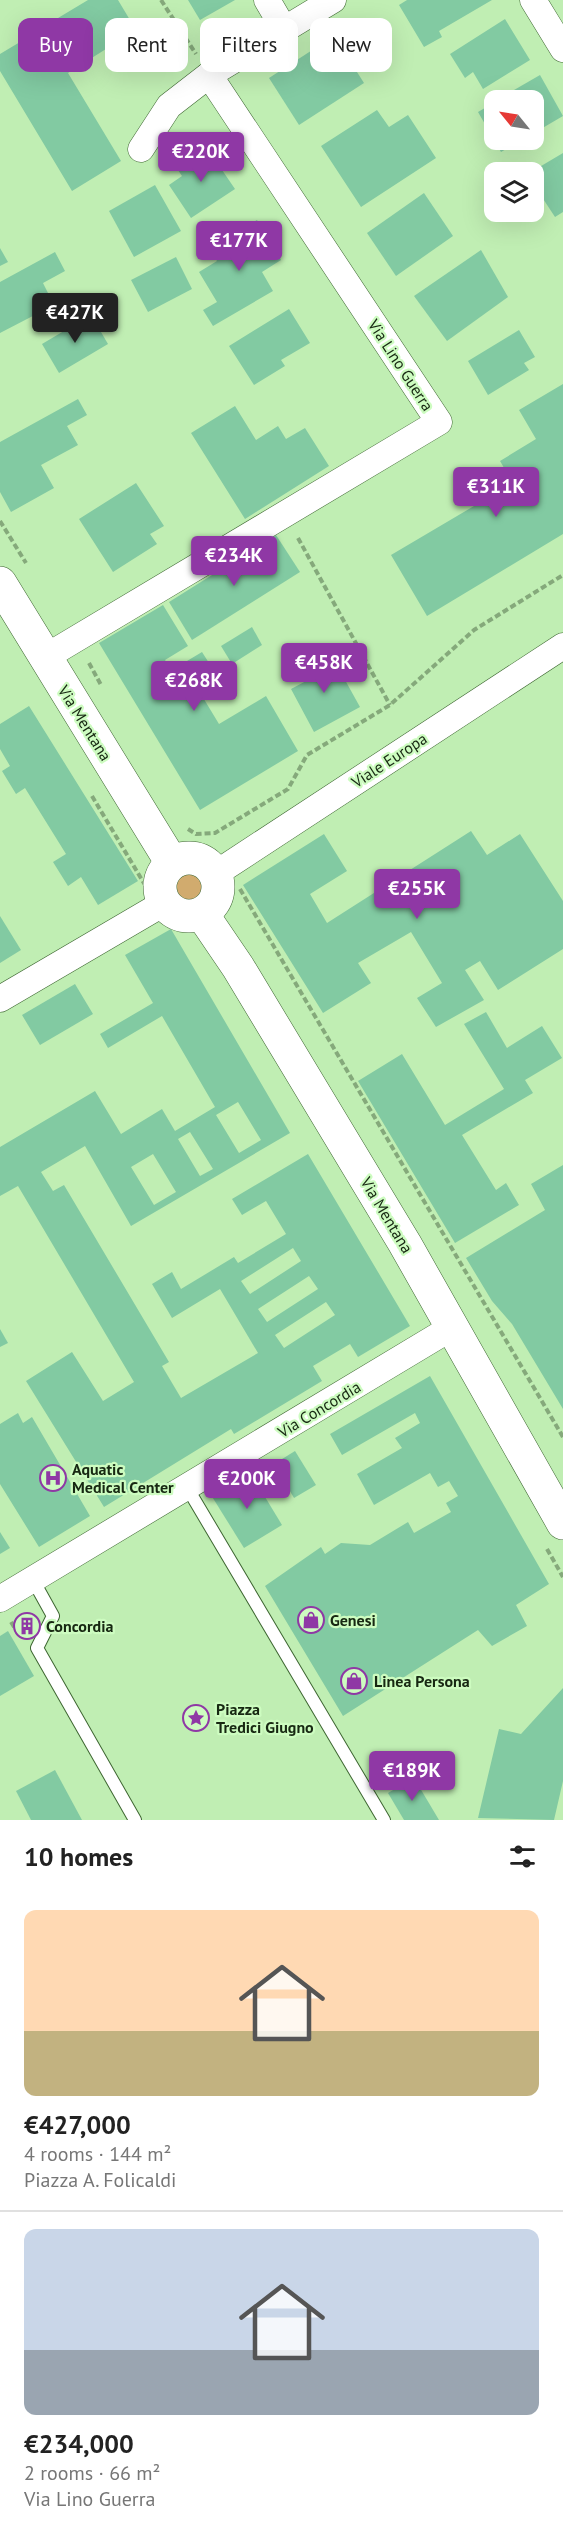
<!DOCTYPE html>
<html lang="en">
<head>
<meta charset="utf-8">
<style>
	body { margin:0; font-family:"PT Sans",sans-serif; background:#f2f2f2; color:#222; height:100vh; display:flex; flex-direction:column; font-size:22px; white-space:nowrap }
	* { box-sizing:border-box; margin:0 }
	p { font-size:20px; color:#767676 }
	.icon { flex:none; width:33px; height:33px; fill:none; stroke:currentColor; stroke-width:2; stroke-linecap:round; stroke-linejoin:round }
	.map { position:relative; height:1820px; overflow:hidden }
	.drawer { display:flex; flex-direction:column; background:#fff; flex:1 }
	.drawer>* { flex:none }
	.guide { position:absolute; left:18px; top:18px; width:528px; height:54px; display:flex; gap:12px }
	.needle { width:39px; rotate:300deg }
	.buttons { position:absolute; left:484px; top:90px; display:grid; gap:12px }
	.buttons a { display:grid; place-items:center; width:60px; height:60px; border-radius:12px; background:#fff; box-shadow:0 6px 24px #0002; font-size:30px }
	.price { position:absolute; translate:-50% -51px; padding:0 14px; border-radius:6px; background:#8f38a5; color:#fff; font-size:20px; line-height:39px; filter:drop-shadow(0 2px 3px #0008) }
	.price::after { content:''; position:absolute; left:50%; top:36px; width:18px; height:14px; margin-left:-9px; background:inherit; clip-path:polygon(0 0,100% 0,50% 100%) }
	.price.on { background:#222; color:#fff }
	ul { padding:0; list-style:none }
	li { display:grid; align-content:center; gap:12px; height:318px; padding:0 24px }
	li+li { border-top:2px solid #e0e0e0 }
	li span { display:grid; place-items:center; height:186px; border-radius:12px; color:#555 }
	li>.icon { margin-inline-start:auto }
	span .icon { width:108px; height:108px; fill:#fffc; stroke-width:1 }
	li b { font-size:26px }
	h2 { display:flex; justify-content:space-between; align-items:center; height:72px; padding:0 24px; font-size:26px }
	.pill { padding:0 21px; border-radius:12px; background:#fff; box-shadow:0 6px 24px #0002; font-size:21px; line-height:54px }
	.pill.on { background:#8f38a5; color:#fff }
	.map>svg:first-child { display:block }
	.green { fill:#d1ab6e }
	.building { fill:#82caa2; fill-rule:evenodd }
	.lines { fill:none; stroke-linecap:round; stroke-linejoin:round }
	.lane-casing { stroke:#3e6732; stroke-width:14 }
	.street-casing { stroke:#3e6732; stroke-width:27 }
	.secondary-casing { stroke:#3e6732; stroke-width:34 }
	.path { stroke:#85a97b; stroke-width:4; stroke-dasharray:6 3; stroke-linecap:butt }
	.lane { stroke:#fff; stroke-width:12 }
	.street { stroke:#fff; stroke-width:26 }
	.secondary { stroke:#fff; stroke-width:33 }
	.labels { text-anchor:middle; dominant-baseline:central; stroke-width:4.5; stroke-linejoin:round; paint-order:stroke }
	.street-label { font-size:16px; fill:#172812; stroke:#cdfcc0 }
	.poi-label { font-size:16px; font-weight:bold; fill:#172812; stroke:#cdfcc0; text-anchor:start }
</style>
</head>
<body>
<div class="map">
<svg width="563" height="1820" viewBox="0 0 563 1820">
	<rect width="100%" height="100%" fill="#c0eeb3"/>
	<!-- green -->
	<circle class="green" cx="188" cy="888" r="18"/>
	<!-- building -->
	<g class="building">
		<polygon points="88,0 118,0 136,30 68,73 121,161 72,191 0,71 0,54 25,39 38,61 66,43 53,21"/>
		<polygon points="188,0 235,0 200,20"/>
		<polygon points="407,0 492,0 439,31 442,37 424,47 399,5"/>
		<polygon points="505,19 530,60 483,89 473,72 465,78 450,54"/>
		<polygon points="334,36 364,83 299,125 269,78"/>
		<polygon points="540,75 563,116 534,133 534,100 497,100"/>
		<polygon points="495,102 495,140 522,140 501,152 478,112"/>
		<polygon points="377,110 389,127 408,115 436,158 361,207 321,146"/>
		<polygon points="207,148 235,189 191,218 169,185 182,176 176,167"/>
		<polygon points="563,153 563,212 555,217 534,185 534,172 531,172"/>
		<polygon points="155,185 181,231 134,257 109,211"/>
		<polygon points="424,193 453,236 396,276 367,233"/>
		<polygon points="257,220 281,260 262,272 273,291 213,326 203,310 217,302 199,272 217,261 209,248"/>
		<polygon points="0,248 8,262 0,266"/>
		<polygon points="481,250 508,297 447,341 414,296"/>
		<polygon points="55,252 65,271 43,283 54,305 0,333 0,282"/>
		<polygon points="176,257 192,289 148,312 131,280"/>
		<polygon points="289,309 310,343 281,360 285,366 254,385 229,346"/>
		<polygon points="91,315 108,344 59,373 42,344"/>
		<polygon points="519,330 535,357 524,363 529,370 488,395 468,361"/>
		<polygon points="563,384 563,534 427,616 391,555 513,483 500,461 536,439 519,410"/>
		<polygon points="78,399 87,415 67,426 78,445 41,465 54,488 11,512 0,492 0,442"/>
		<polygon points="235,406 256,440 278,426 286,439 305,428 329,466 245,519 191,433"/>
		<polygon points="136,483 164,526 150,534 157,544 113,572 79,519"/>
		<polygon points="276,535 300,572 192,640 169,602"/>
		<polygon points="163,605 188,646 165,660 172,670 202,652 216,674 196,686 219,724 266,696 298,751 200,810 99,643"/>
		<polygon points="252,627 262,645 232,664 221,646"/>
		<polygon points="330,653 360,707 314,732 291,689 308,680 301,668"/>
		<polygon points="29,706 138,881 98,905 81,877 68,886 53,862 66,854 25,788 16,794 2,771 10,766 0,749 0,724"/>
		<polygon points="471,831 487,855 520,834 563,901 563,949 498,990 480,961 465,970 484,1000 436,1027 417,998 442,983 411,932 358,963 371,983 323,1013 243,885 324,834 347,871 310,894 327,923"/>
		<polygon points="0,916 21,950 0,963"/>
		<path d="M 171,929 L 290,1133 L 131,1226 L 85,1146 L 41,1172 L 53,1191 L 64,1185 L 169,1362 L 162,1366 L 181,1398 L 258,1353 L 220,1289 L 172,1318 L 152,1284 L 172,1272 L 181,1289 L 234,1257 L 238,1263 L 286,1234 L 266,1201 L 242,1215 L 232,1199 L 308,1154 L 410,1326 L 358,1357 L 350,1344 L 313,1366 L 322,1381 L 234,1434 L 231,1429 L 104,1507 L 26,1381 L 72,1352 L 103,1401 L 134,1382 L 18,1186 L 0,1196 L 0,1147 L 95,1091 L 121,1134 L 162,1109 L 175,1131 L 215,1107 L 162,1016 L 108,1048 L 100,1034 L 153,1003 L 125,955 ZM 238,1102 L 261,1140 L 239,1153 L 216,1115 ZM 190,1132 L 213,1169 L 200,1176 L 178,1139 ZM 153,1154 L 176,1192 L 154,1205 L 131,1167 ZM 293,1248 L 301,1261 L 250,1294 L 241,1281 ZM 309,1276 L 318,1289 L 267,1322 L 258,1309 ZM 326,1302 L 335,1315 L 284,1348 L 275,1335 Z"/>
		<polygon points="75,984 93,1014 40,1045 22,1015"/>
		<polygon points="486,1012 507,1048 542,1026 562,1058 525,1080 533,1093 462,1135 496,1190 506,1183 519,1205 455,1243 358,1081 402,1054 445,1125 504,1089 464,1024"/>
		<polygon points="563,1165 563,1409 512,1324 492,1301 466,1258 545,1210 531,1184"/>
		<polygon points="0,1329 8,1343 0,1347"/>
		<polygon points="430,1376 549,1584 516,1605 527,1626 492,1646 478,1630 343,1716 265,1586 321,1547 325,1554 341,1543 370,1545 408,1522 414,1533 451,1512 446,1503 458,1496 449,1481 438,1487 430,1473 374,1505 357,1474 402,1448 395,1438 420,1423 415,1413 342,1455 330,1434"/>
		<polygon points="18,1413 23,1423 32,1417 90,1516 39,1547 0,1484 0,1424"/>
		<polygon points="295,1451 316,1485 294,1498 274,1464"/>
		<polygon points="250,1472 282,1525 244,1548 211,1495"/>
		<polygon points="0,1532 10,1548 0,1554"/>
		<polygon points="31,1613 41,1628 24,1639 14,1624"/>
		<polygon points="8,1631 34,1676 0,1696 0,1636"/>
		<polygon points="563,1688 563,1781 554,1820 478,1818 499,1729 521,1734"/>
		<polygon points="55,1770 82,1820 31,1820 16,1791"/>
		<polygon points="414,1778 439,1820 404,1820 388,1793"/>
	</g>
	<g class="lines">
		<defs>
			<g id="lane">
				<polyline points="188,1489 384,1820"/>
				<polyline points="33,1580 53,1616 37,1648 135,1820"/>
			</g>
			<g id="street">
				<polyline points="267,0 284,29"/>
				<polyline points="533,0 563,49"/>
				<polyline points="141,149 169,106 209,75 333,0"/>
				<polyline points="44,658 439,422 209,75"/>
				<polyline points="215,874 563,646"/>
				<polyline points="0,999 164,903"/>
				<polyline points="0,1599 451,1328"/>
			</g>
			<g id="secondary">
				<polyline points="0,583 172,863"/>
				<circle cx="189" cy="887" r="29"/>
				<polyline points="202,914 238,967 405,1244 563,1523"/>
			</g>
		</defs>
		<!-- lane casing -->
		<use href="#lane" class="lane-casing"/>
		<!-- street casing -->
		<use href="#street" class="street-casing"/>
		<!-- secondary casing -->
		<use href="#secondary" class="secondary-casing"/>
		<!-- path -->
		<g class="path">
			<polyline points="161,0 196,54"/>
			<polyline points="0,521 26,563"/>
			<polyline points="298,538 390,705"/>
			<polyline points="89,663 101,685"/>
			<polyline points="92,796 145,885"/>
			<polyline points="188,829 196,834 215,833 288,789 307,755 390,705 474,630 563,575"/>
			<polyline points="240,889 563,1437"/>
			<polyline points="547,1549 563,1577"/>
			<polyline points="11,1622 20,1636"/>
		</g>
		<!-- lane -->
		<use href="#lane" class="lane"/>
		<!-- street -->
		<use href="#street" class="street"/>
		<!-- secondary -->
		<use href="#secondary" class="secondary"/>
	</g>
	<!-- icons -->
	<defs>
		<symbol id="hospital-ring" viewBox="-11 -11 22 22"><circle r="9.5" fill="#cdfcc0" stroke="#8f38a5" stroke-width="1.5"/><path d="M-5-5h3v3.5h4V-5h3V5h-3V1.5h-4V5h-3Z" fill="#8f38a5"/></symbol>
		<symbol id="shop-ring" viewBox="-11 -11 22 22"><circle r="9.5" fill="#cdfcc0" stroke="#8f38a5" stroke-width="1.5"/><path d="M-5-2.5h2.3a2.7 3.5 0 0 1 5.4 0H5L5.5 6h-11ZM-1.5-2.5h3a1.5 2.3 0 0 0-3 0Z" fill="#8f38a5"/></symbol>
		<symbol id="building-ring" viewBox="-11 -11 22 22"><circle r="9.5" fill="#cdfcc0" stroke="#8f38a5" stroke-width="1.5"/><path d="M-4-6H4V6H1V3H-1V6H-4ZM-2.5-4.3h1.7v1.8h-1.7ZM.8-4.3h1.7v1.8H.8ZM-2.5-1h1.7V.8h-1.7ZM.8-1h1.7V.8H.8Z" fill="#8f38a5"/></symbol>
		<symbol id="sight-ring" viewBox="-11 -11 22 22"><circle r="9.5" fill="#cdfcc0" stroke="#8f38a5" stroke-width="1.5"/><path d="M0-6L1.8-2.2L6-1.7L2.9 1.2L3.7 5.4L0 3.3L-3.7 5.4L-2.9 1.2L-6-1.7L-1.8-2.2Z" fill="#8f38a5"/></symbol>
	</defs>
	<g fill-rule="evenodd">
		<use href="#hospital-ring" x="38" y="1463" width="30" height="30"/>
		<use href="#shop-ring" x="296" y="1605" width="30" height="30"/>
		<use href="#building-ring" x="12" y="1611" width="30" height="30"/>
		<use href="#shop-ring" x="339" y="1666" width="30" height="30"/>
		<use href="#sight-ring" x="181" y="1703" width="30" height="30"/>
	</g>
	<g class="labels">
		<!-- street labels -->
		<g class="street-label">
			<text transform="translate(401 365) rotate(57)">Via Lino Guerra</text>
			<text transform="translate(85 723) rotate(58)">Via Mentana</text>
			<text transform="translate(389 760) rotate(-33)">Viale Europa</text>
			<text transform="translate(387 1215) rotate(59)">Via Mentana</text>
			<text transform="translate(319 1409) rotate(-31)">Via Concordia</text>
		</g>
		<!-- poi labels -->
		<g class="poi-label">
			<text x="72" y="1469">Aquatic<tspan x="72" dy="18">Medical Center</tspan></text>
			<text x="330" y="1620">Genesi</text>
			<text x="46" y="1626">Concordia</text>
			<text x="374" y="1681">Linea Persona</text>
			<text x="216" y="1709">Piazza<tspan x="216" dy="18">Tredici Giugno</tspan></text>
		</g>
	</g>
</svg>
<div class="buttons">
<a><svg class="needle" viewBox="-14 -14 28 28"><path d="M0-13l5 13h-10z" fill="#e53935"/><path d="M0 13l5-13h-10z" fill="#767676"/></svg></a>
<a><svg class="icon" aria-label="layers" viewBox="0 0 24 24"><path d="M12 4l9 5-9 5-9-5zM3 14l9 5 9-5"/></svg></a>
</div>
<b class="price" style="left:201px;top:183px">€220K</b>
<b class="price" style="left:239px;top:272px">€177K</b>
<b class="price on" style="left:75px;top:344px">€427K</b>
<b class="price" style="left:496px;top:518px">€311K</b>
<b class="price" style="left:234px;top:587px">€234K</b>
<b class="price" style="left:324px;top:694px">€458K</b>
<b class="price" style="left:194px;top:712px">€268K</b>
<b class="price" style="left:417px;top:920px">€255K</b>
<b class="price" style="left:247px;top:1510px">€200K</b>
<b class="price" style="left:412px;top:1802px">€189K</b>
<div class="guide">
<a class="pill on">Buy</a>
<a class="pill">Rent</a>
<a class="pill">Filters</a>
<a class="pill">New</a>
</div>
</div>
<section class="drawer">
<h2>10 homes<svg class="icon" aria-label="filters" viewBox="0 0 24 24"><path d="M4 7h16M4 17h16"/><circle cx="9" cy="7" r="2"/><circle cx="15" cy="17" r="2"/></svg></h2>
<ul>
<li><span style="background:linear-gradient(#ffd9b3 65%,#c2b280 0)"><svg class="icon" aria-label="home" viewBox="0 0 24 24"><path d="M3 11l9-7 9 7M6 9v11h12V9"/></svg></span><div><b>€427,000</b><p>4 rooms · 144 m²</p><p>Piazza A. Folicaldi</p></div></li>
<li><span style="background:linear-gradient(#c9d6e8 65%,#9aa5b1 0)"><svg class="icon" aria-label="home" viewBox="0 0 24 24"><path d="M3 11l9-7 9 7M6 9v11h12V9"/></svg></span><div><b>€234,000</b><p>2 rooms · 66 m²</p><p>Via Lino Guerra</p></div></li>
</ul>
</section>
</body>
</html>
